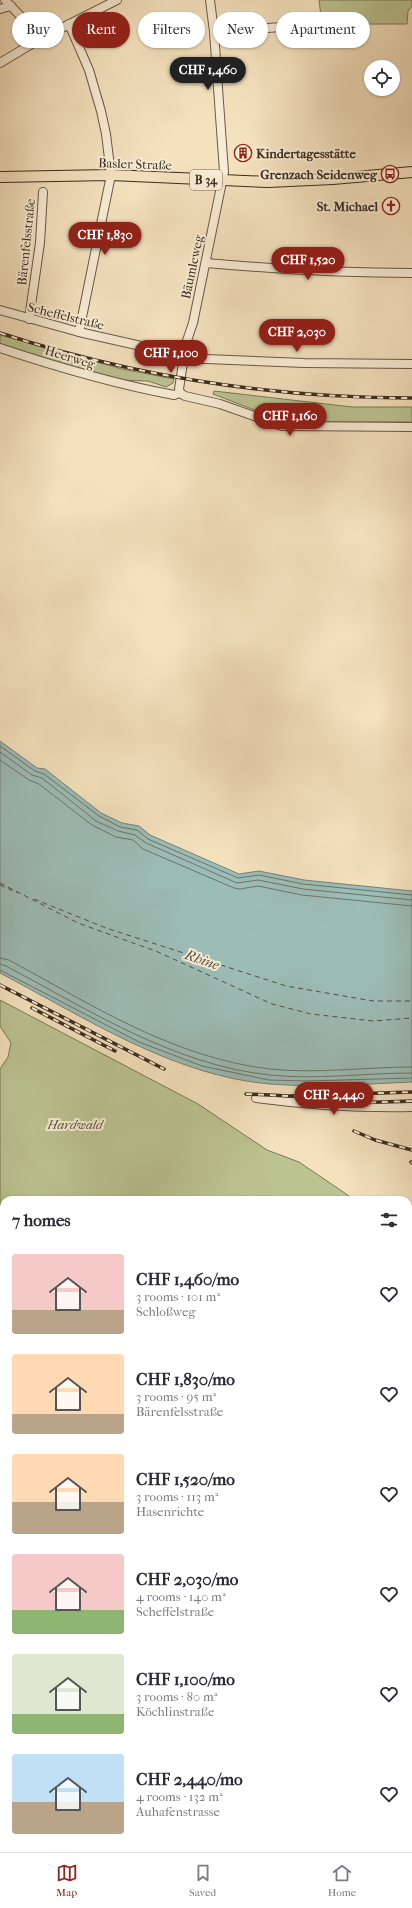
<!DOCTYPE html>
<html lang="en">
<head>
<meta charset="utf-8">
<style>
	body { margin:0; font-family:"IM FELL French Canon",serif; background:#f7f7f7; color:#2b2b33; height:100vh; display:flex; flex-direction:column; font-size:15px; white-space:nowrap }
	* { box-sizing:border-box; margin:0 }
	p { font-size:13px; color:#7c7c81 }
	.icon { flex:none; width:22px; height:22px; fill:none; stroke:currentColor; stroke-width:2; stroke-linecap:round; stroke-linejoin:round }
	.map { position:relative; flex:1; overflow:hidden }
	.side { position:absolute; left:0px; top:1196px; width:412px; height:656px; display:flex; flex-direction:column; background:#fff; border-radius:12px 12px 0 0; box-shadow:0 1px 3px #0004 }
	.side>* { flex:none }
	.banner { position:absolute; left:12px; top:12px; width:388px; height:36px; display:flex; gap:8px }
	.buttons { position:absolute; left:364px; top:60px; display:grid; gap:8px }
	.buttons a { display:grid; place-items:center; width:36px; height:36px; border-radius:50%; background:#fff; box-shadow:0 1px 3px #0004; font-size:20px }
	.price { position:absolute; translate:-50% -34px; padding:0 9px; border-radius:14px; background:#8f2418; color:#fff; font-size:13px; line-height:26px; filter:drop-shadow(0 1px 2px #0008) }
	.price::after { content:''; position:absolute; left:50%; top:24px; width:12px; height:9px; margin-left:-6px; background:inherit; clip-path:polygon(0 0,100% 0,50% 100%) }
	.price.current { background:#222; color:#fff }
	ul { padding:0; list-style:none }
	li { display:flex; align-items:center; gap:12px; height:100px; padding:0 12px }
	li span { display:grid; place-items:center; flex:none; width:112px; height:80px; border-radius:4px; color:#555 }
	li>.icon { margin-inline-start:auto }
	span .icon { width:48px; height:48px; fill:#fffc; stroke-width:1 }
	li b { font-size:17px }
	h2 { display:flex; justify-content:space-between; align-items:center; height:48px; padding:0 12px; font-size:17px }
	.tag { padding:0 14px; border-radius:18px; background:#fff; box-shadow:0 1px 3px #0004; font-size:14px; line-height:36px }
	.tag.current { background:#8f2418; color:#fff }
	.tabs { display:flex; justify-content:space-around; align-items:center; height:56px; border-top:1px solid #e1e1e2; background:#fff; font-size:11px; color:#7c7c81 }
	.tabs a { display:grid; justify-items:center; gap:2px }
	.tabs .current { color:#8f2418 }
	.map>svg:first-child { display:block }
	.green { fill:#bbc391; stroke:#7b7758 }
	.water { fill:#9cbcb6; stroke:#758279 }
	.lines { fill:none; stroke-linecap:round; stroke-linejoin:round }
	.shore { stroke:#6c746a; stroke-width:1 }
	.canal { stroke:#9cbcb6; stroke-width:7 }
	.ferry { stroke:#534f44; stroke-width:1; stroke-dasharray:5 4; stroke-linecap:butt }
	.minor-casing { stroke:#695846; stroke-width:10 }
	.major-casing { stroke:#3b2b1e; stroke-width:12 }
	.minor { stroke:#f8ecd5; stroke-width:8 }
	.major { stroke:#f4e1be; stroke-width:10 }
	.rail-casing { stroke:#3b2b1e; stroke-width:3.5 }
	.rail { stroke:#f8ecd5; stroke-width:2; stroke-dasharray:6; stroke-linecap:butt }
	.labels { text-anchor:middle; dominant-baseline:central; stroke-width:4; stroke-linejoin:round; paint-order:stroke }
	.shield { fill:#f8ecd5; stroke:#746555; stroke-width:1 }
	.shield-label { font-size:12px; font-weight:bold; fill:#3b2b1e }
	.poi-label { font-size:13px; font-weight:bold; fill:#3b2b1e; stroke:#f8ecd5; text-anchor:end }
	.street-label { font-size:13px; fill:#3b2b1e; stroke:#f8ecd5 }
	.park-label { font-size:13px; font-style:italic; fill:#5b513b; stroke:#f8ecd5 }
	.water-label { font-size:14px; font-style:italic; fill:#534f44; stroke:#f8ecd5 }
</style>
</head>
<body>
<div class="map">
<svg width="412" height="1852" viewBox="0 0 412 1852">
	<rect width="100%" height="100%" fill="#f4e1be"/>
	<filter id="stains"><feTurbulence type="fractalNoise" baseFrequency=".005" numOctaves="4"/><feColorMatrix values="0 0 0 0 .2 0 0 0 0 .09 0 0 0 0 .02 0 0 0 .5 -.17"/></filter>
	<radialGradient id="worn" r=".72"><stop offset=".6" stop-color="#630" stop-opacity="0"/><stop offset="1" stop-color="#630" stop-opacity=".3"/></radialGradient>
	<!-- green -->
	<g class="green">
		<polygon points="319,0 412,0 412,6 408,11 407,24 322,24"/>
		<polygon points="0,335 122,369 174,379 173,383 166,387 148,381 116,380 0,345"/>
		<polygon points="214,391 352,407 412,407 412,422 296,422 278,419 213,394"/>
		<polygon points="0,1000 198,1104 267,1150 299,1162 355,1200 4,1200 4,1420 0,1418 0,1069 8,1057 11,1043 0,1026"/>
		<polygon points="408,1237 412,1239 412,1572 408,1571"/>
		<polygon points="0,1446 4,1448 4,1848 344,1848 337,1852 0,1852"/>
		<polygon points="408,1593 412,1594 412,1852 373,1852 366,1848 408,1848"/>
	</g>
	<!-- water -->
	<g class="water">
		<path d="M 0,741 L 37,768 L 45,769 L 101,813 L 122,823 L 139,826 L 150,835 L 239,874 L 259,871 L 304,880 L 412,891 L 412,1082 C 365,1084 317,1088 270,1084 C 173,1076 84,1017 0,973 Z"/>
		<polygon points="344,1848 366,1848 373,1852 337,1852"/>
	</g>
	<g class="lines">
		<!-- shore -->
		<g class="shore">
			<polyline points="0,746 35,771 44,774 99,816 120,827 137,830 148,839 238,878 259,875 303,884 412,895"/>
			<polyline points="0,752 32,775 42,778 96,821 118,831 135,835 146,843 237,883 258,880 303,889 412,900"/>
			<polyline points="0,760 29,780 39,784 92,825 116,837 133,840 143,849 234,888 240,889 258,886 302,895 412,906"/>
			<path d="M 0,958 L 9,960 C 92,1005 174,1058 270,1069 C 317,1074 365,1067 412,1067"/>
			<path d="M 0,964 L 6,966 C 89,1010 174,1065 270,1075 C 317,1080 365,1073 412,1073"/>
			<polyline points="0,970 139,1042 202,1066 269,1080 307,1081 412,1078"/>
		</g>
		<!-- canal -->
		<g class="canal">
			<polyline points="0,1840 4,1841"/>
			<polyline points="23,1848 28,1850 38,1848"/>
			<polyline points="61,1848 77,1852"/>
		</g>
		<!-- ferry -->
		<g class="ferry">
			<polyline points="0,883 78,923 158,952 272,1004 311,1014 373,1021 412,1018"/>
			<polyline points="0,885 18,893"/>
			<polyline points="34,899 106,928 286,986 373,1001 412,1001"/>
		</g>
		<defs>
			<g id="minor">
				<polyline points="5,0 31,27 40,39"/>
				<polyline points="0,9 11,6"/>
				<polyline points="69,24 89,70 101,111 106,134 111,175 79,332"/>
				<polyline points="214,32 322,24"/>
				<polyline points="0,63 40,39 117,0"/>
				<path d="M 206,263 C 275,269 343,273 412,273"/>
				<polyline points="0,310 79,332 172,353 181,358 304,363 412,364"/>
				<polyline points="29,319 40,243 43,192"/>
				<path d="M 0,348 C 57,367 115,384 174,395 L 180,393"/>
				<polyline points="181,358 193,323 224,172 214,32 210,0"/>
				<polyline points="180,393 185,396 220,404 282,426 412,427"/>
				<polyline points="180,393 179,389 183,363 181,358"/>
				<path d="M 256,1098 C 308,1105 360,1108 412,1107"/>
				<polyline points="248,1852 249,1848"/>
			</g>
			<g id="major">
				<polyline points="0,177 111,175 268,182 333,179 412,172"/>
				<polyline points="0,1429 4,1430"/>
				<polyline points="408,1581 412,1583"/>
				<polyline points="408,1590 412,1591"/>
			</g>
		</defs>
		<!-- minor casing -->
		<use href="#minor" class="minor-casing"/>
		<!-- major casing -->
		<use href="#major" class="major-casing"/>
		<!-- minor -->
		<use href="#minor" class="minor"/>
		<!-- major -->
		<use href="#major" class="major"/>
		<defs>
			<g id="rail">
				<path d="M 0,333 C 132,376 273,398 412,398"/>
				<polyline points="0,985 164,1069"/>
				<polyline points="32,1008 115,1051"/>
				<polyline points="246,1094 289,1096 412,1092"/>
				<polyline points="310,1100 351,1103 412,1101"/>
				<polyline points="354,1131 375,1140 412,1150"/>
				<polyline points="411,1162 412,1163"/>
			</g>
		</defs>
		<!-- rail casing -->
		<use href="#rail" class="rail-casing"/>
		<!-- rail -->
		<use href="#rail" class="rail"/>
	</g>
	<!-- icons -->
	<defs>
		<symbol id="building-ring" viewBox="-11 -11 22 22"><circle r="9.5" fill="#f8ecd5" stroke="#8f2418" stroke-width="1.5"/><path d="M-4-6H4V6H1V3H-1V6H-4ZM-2.5-4.3h1.7v1.8h-1.7ZM.8-4.3h1.7v1.8H.8ZM-2.5-1h1.7V.8h-1.7ZM.8-1h1.7V.8H.8Z" fill="#8f2418"/></symbol>
		<symbol id="bus-ring" viewBox="-11 -11 22 22"><circle r="9.5" fill="#f8ecd5" stroke="#8f2418" stroke-width="1.5"/><path d="M-5-6H5V4H4V6H2V4H-2V6H-4V4H-5ZM-3.5-4V0h7V-4ZM-3.5 1.2v1.5H-2V1.2ZM2 1.2v1.5H3.5V1.2Z" fill="#8f2418"/></symbol>
		<symbol id="church-ring" viewBox="-11 -11 22 22"><circle r="9.5" fill="#f8ecd5" stroke="#8f2418" stroke-width="1.5"/><path d="M-1.2-6h2.4v3.5h3.3v2.4h-3.3V6h-2.4V-.1h-3.3v-2.4h3.3Z" fill="#8f2418"/></symbol>
	</defs>
	<g fill-rule="evenodd">
		<use href="#building-ring" x="233" y="143" width="20" height="20"/>
		<use href="#bus-ring" x="380" y="164" width="20" height="20"/>
		<use href="#church-ring" x="381" y="196" width="20" height="20"/>
	</g>
	<g class="labels">
		<!-- shield labels -->
		<rect class="shield" x="190" y="170" width="32" height="20" rx="3"/>
		<g class="shield-label">
			<text x="206" y="180">B 34</text>
		</g>
		<!-- poi labels -->
		<g class="poi-label">
			<text x="256" y="153" text-anchor="start">Kindertagesstätte</text>
			<text x="377" y="174">Grenzach Seidenweg</text>
			<text x="378" y="206">St. Michael</text>
		</g>
		<!-- street labels -->
		<g class="street-label">
			<text transform="translate(135 164) rotate(2)">Basler Straße</text>
			<text transform="translate(26 242) rotate(-84)">Bärenfelsstraße</text>
			<text transform="translate(192 267) rotate(-78)">Bäumleweg</text>
			<text transform="translate(66 316) rotate(14)">Scheffelstraße</text>
			<text transform="translate(70 357) rotate(17)">Heerweg</text>
		</g>
		<!-- park labels -->
		<g class="park-label">
			<text x="75" y="1124">Hardwald</text>
		</g>
		<!-- water labels -->
		<g class="water-label">
			<text transform="translate(202 960) rotate(19)">Rhine</text>
		</g>
	</g>
	<rect width="100%" height="100%" filter="url(#stains)"/>
	<rect width="100%" height="100%" fill="url(#worn)"/>
</svg>
<div class="buttons">
<a><svg class="icon" aria-label="locate" viewBox="0 0 24 24"><circle cx="12" cy="12" r="6"/><path d="M12 2v4M12 18v4M2 12h4M18 12h4"/></svg></a>
</div>
<b class="price current" style="left:208px;top:91px">CHF 1,460</b>
<b class="price" style="left:105px;top:256px">CHF 1,830</b>
<b class="price" style="left:308px;top:281px">CHF 1,520</b>
<b class="price" style="left:297px;top:353px">CHF 2,030</b>
<b class="price" style="left:171px;top:374px">CHF 1,100</b>
<b class="price" style="left:290px;top:437px">CHF 1,160</b>
<b class="price" style="left:334px;top:1116px">CHF 2,440</b>
<div class="banner">
<a class="tag">Buy</a>
<a class="tag current">Rent</a>
<a class="tag">Filters</a>
<a class="tag">New</a>
<a class="tag">Apartment</a>
</div>
<section class="side">
<h2>7 homes<svg class="icon" aria-label="filters" viewBox="0 0 24 24"><path d="M4 7h16M4 17h16"/><circle cx="9" cy="7" r="2"/><circle cx="15" cy="17" r="2"/></svg></h2>
<ul>
<li><span style="background:linear-gradient(#f6c9c9 70%,#b9a48a 0)"><svg class="icon" aria-label="home" viewBox="0 0 24 24"><path d="M3 11l9-7 9 7M6 9v11h12V9"/></svg></span><div><b>CHF 1,460/mo</b><p>3 rooms · 101 m²</p><p>Schloßweg</p></div><svg class="icon" aria-label="heart" viewBox="0 0 24 24"><path d="M12 20l-8-8c-3-5 5-10 8-4 3-6 11-1 8 4z"/></svg></li>
<li><span style="background:linear-gradient(#ffd9b3 75%,#b9a48a 0)"><svg class="icon" aria-label="home" viewBox="0 0 24 24"><path d="M3 11l9-7 9 7M6 9v11h12V9"/></svg></span><div><b>CHF 1,830/mo</b><p>3 rooms · 95 m²</p><p>Bärenfelsstraße</p></div><svg class="icon" aria-label="heart" viewBox="0 0 24 24"><path d="M12 20l-8-8c-3-5 5-10 8-4 3-6 11-1 8 4z"/></svg></li>
<li><span style="background:linear-gradient(#ffd9b3 60%,#b9a48a 0)"><svg class="icon" aria-label="home" viewBox="0 0 24 24"><path d="M3 11l9-7 9 7M6 9v11h12V9"/></svg></span><div><b>CHF 1,520/mo</b><p>3 rooms · 113 m²</p><p>Hasenrichte</p></div><svg class="icon" aria-label="heart" viewBox="0 0 24 24"><path d="M12 20l-8-8c-3-5 5-10 8-4 3-6 11-1 8 4z"/></svg></li>
<li><span style="background:linear-gradient(#f6c9c9 70%,#8fb573 0)"><svg class="icon" aria-label="home" viewBox="0 0 24 24"><path d="M3 11l9-7 9 7M6 9v11h12V9"/></svg></span><div><b>CHF 2,030/mo</b><p>4 rooms · 140 m²</p><p>Scheffelstraße</p></div><svg class="icon" aria-label="heart" viewBox="0 0 24 24"><path d="M12 20l-8-8c-3-5 5-10 8-4 3-6 11-1 8 4z"/></svg></li>
<li><span style="background:linear-gradient(#dfe7d0 75%,#8fb573 0)"><svg class="icon" aria-label="home" viewBox="0 0 24 24"><path d="M3 11l9-7 9 7M6 9v11h12V9"/></svg></span><div><b>CHF 1,100/mo</b><p>3 rooms · 80 m²</p><p>Köchlinstraße</p></div><svg class="icon" aria-label="heart" viewBox="0 0 24 24"><path d="M12 20l-8-8c-3-5 5-10 8-4 3-6 11-1 8 4z"/></svg></li>
<li><span style="background:linear-gradient(#bfe0f5 60%,#b9a48a 0)"><svg class="icon" aria-label="home" viewBox="0 0 24 24"><path d="M3 11l9-7 9 7M6 9v11h12V9"/></svg></span><div><b>CHF 2,440/mo</b><p>4 rooms · 132 m²</p><p>Auhafenstrasse</p></div><svg class="icon" aria-label="heart" viewBox="0 0 24 24"><path d="M12 20l-8-8c-3-5 5-10 8-4 3-6 11-1 8 4z"/></svg></li>
</ul>
</section>
</div>
<nav class="tabs">
<a class="current"><svg class="icon" aria-label="map" viewBox="0 0 24 24"><path d="M3 6l6-2 6 2 6-2v14l-6 2-6-2-6 2zM9 4v14M15 6v14"/></svg>Map</a>
<a><svg class="icon" aria-label="saved" viewBox="0 0 24 24"><path d="M7 4h10v16l-5-4-5 4z"/></svg>Saved</a>
<a><svg class="icon" aria-label="home" viewBox="0 0 24 24"><path d="M3 11l9-7 9 7M6 9v11h12V9"/></svg>Home</a>
</nav>
</body>
</html>
